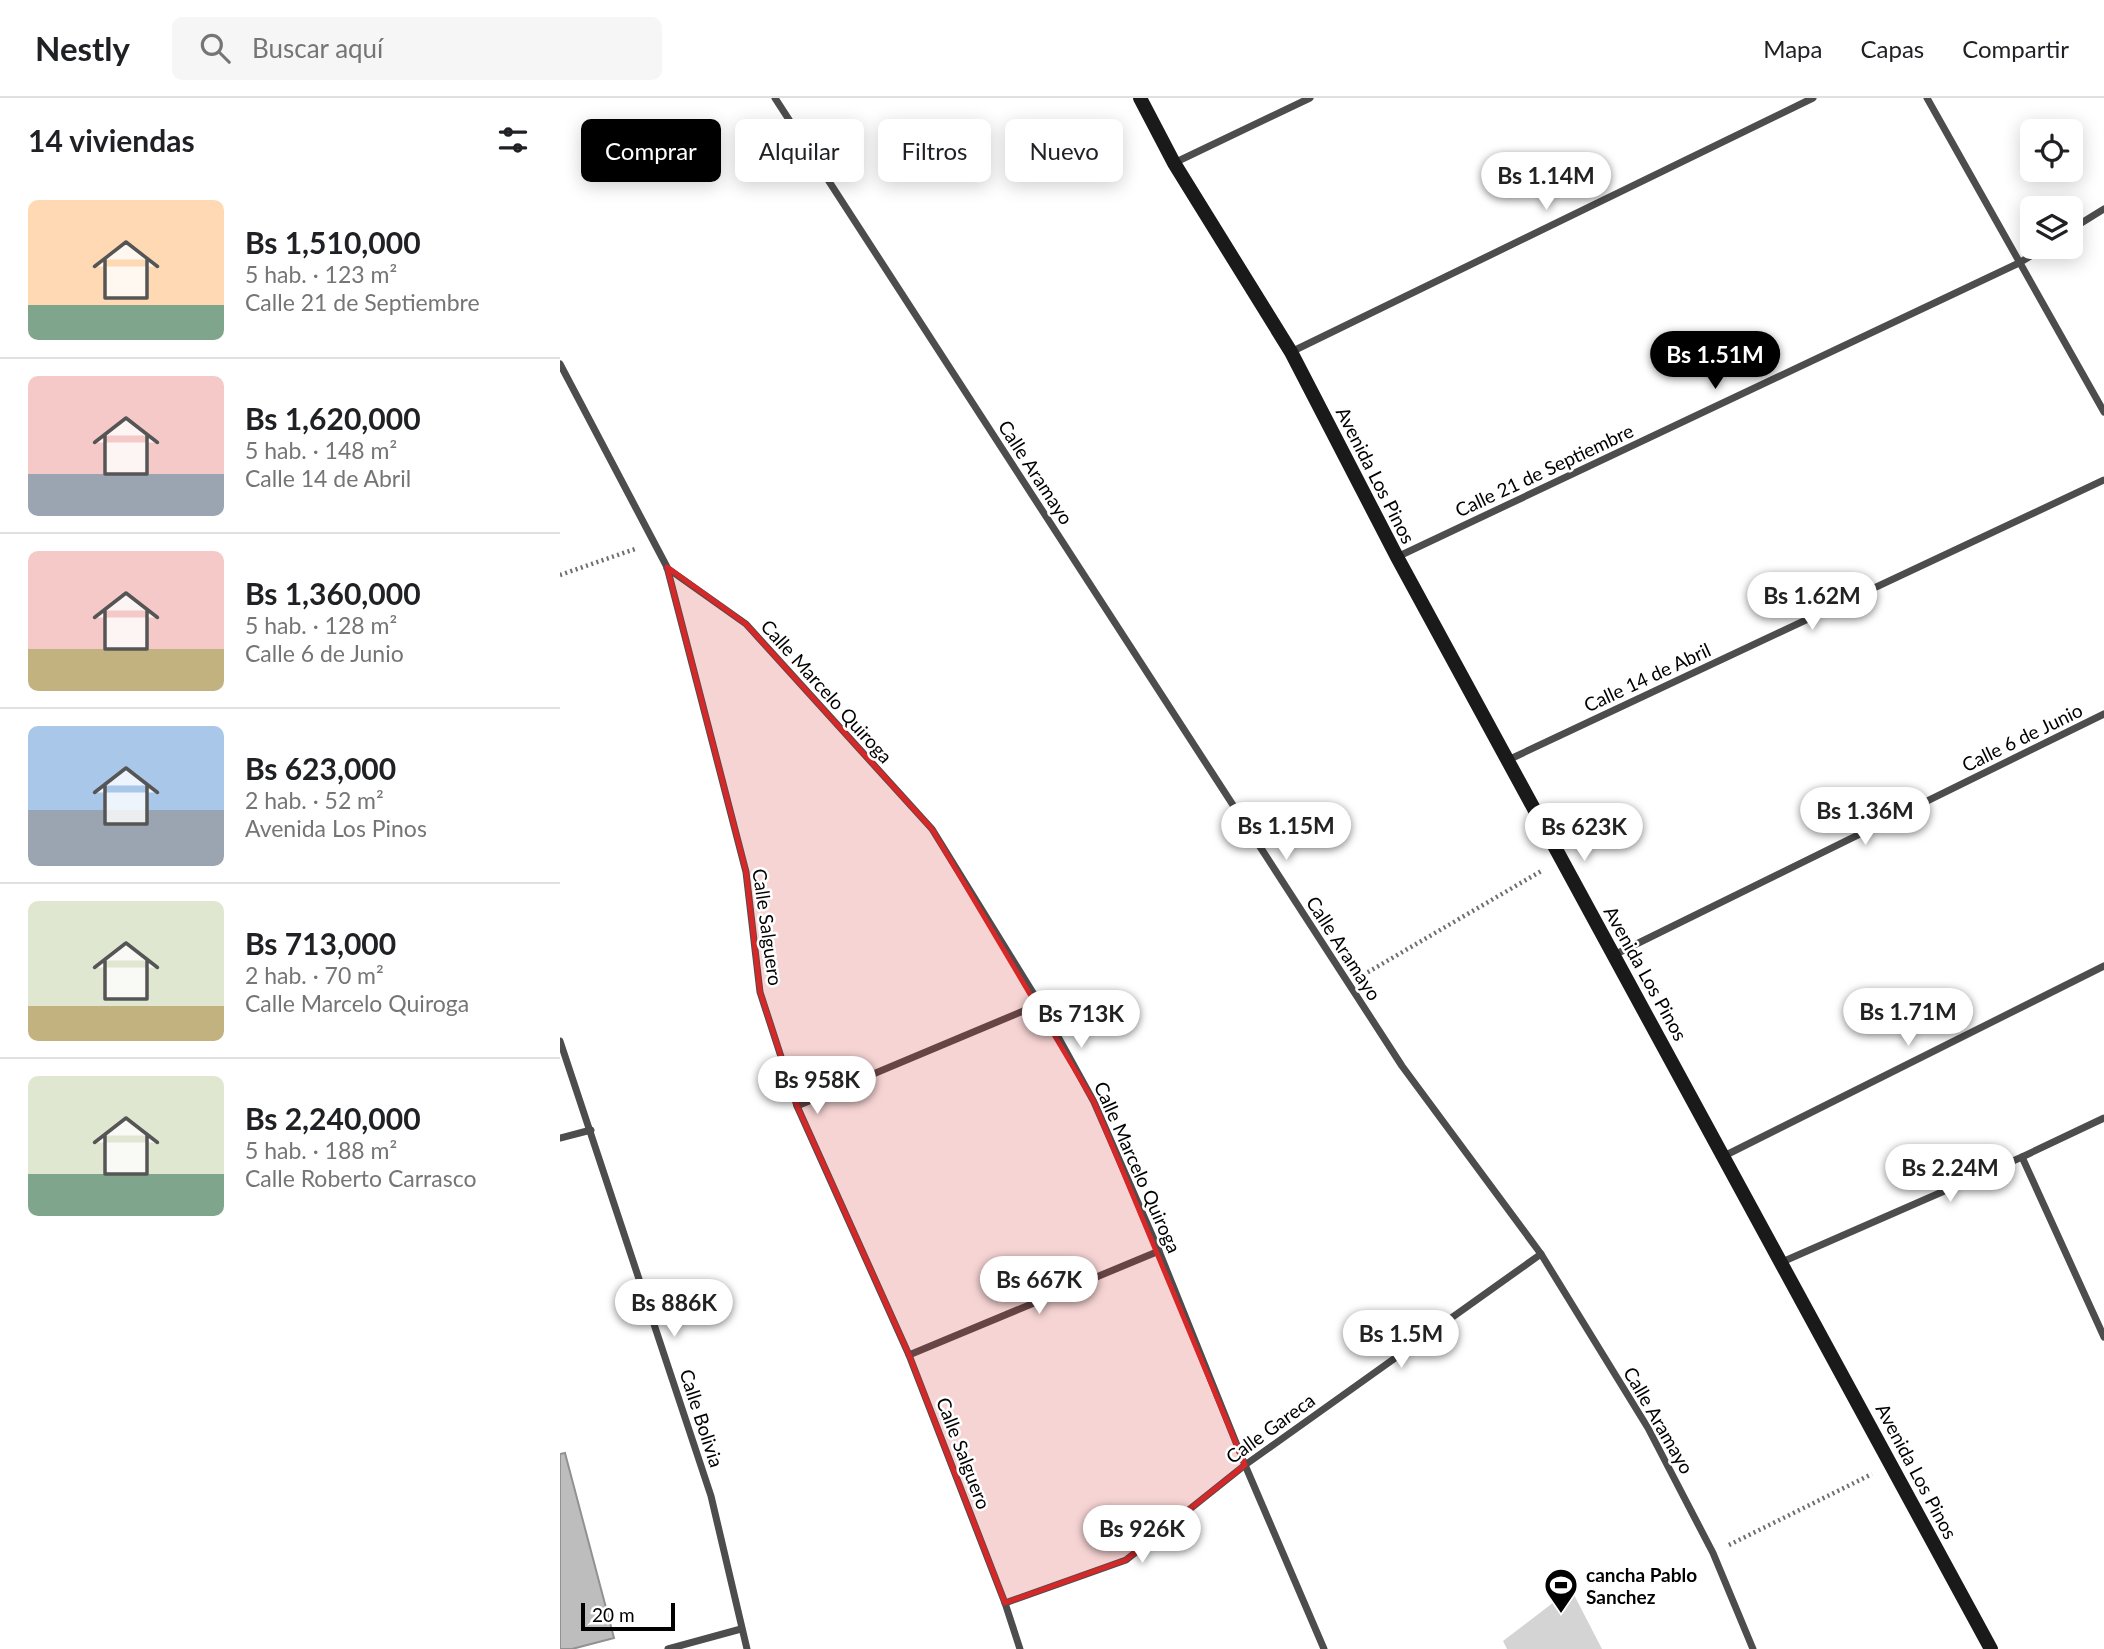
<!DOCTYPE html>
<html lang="es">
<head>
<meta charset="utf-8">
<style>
	body { margin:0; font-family:Lato,sans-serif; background:#f6f6f6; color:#202124; height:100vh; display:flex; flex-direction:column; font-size:26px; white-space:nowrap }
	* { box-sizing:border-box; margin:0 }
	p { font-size:23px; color:#757577 }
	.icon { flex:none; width:38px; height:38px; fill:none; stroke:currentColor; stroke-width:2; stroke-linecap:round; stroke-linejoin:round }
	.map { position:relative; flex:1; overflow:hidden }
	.panel { display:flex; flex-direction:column; background:#fff; width:560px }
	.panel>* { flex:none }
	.banner { position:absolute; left:21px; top:21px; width:665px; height:63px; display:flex; gap:14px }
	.tools { position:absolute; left:1460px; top:21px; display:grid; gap:14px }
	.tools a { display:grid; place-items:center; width:63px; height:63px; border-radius:10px; background:#fff; box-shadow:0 4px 18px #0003; font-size:35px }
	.scale { position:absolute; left:21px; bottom:18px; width:94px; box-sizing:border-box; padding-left:7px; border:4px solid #000; border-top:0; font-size:19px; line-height:24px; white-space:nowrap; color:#000; -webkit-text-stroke:5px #fff; paint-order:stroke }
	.price { position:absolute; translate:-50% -60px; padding:0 16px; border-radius:24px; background:#fff; color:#222; font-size:23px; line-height:46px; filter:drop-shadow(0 2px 4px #0008) }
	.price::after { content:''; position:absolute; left:50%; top:42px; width:21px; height:16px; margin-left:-10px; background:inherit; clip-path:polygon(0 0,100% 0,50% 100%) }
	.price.selected { background:#000; color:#fff }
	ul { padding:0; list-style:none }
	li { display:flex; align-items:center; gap:21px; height:175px; padding:0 28px }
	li+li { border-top:2px solid #e0e0e0 }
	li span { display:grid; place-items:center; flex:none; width:196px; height:140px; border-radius:10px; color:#555 }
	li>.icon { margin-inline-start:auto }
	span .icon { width:84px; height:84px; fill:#fffc; stroke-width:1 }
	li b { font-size:30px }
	h2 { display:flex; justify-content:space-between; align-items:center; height:84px; padding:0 28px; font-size:30px }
	.pill { padding:0 24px; border-radius:10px; background:#fff; box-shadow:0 4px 18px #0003; font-size:24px; line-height:63px }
	.pill.selected { background:#000; color:#fff }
	header { display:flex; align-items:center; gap:42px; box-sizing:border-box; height:98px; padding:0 35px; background:#fff; border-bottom:2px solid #e0e0e0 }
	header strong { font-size:33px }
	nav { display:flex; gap:38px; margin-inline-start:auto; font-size:24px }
	.search { width:490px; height:63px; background:#f6f6f6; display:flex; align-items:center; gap:18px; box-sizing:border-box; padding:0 24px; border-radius:10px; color:#757577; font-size:26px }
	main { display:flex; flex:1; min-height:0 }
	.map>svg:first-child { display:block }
	.green { fill:#d4d4d4 }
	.building { fill:#bdbdbd; stroke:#919191; stroke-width:2 }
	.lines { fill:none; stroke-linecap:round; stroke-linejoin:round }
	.path { stroke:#6f6f6f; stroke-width:4.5; stroke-dasharray:2 3.5; stroke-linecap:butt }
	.street { stroke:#4d4d4d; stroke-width:7 }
	.secondary { stroke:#1a1a1a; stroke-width:14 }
	.marked { fill:#d62828; fill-opacity:0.2; stroke:#d62828; stroke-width:5; stroke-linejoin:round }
	.labels { text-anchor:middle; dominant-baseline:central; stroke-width:5; stroke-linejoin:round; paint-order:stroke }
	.street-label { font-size:19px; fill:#000; stroke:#fff }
	.poi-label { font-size:19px; font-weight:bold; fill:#000; stroke:#fff; text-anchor:start }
</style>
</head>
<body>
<header>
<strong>Nestly</strong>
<div class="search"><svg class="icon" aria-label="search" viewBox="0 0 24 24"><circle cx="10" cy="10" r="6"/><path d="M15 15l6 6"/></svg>Buscar aquí</div>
<nav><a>Mapa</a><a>Capas</a><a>Compartir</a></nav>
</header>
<main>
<section class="panel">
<h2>14 viviendas<svg class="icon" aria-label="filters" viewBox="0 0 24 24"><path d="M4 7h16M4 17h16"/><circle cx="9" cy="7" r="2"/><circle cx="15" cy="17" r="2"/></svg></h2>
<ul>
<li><span style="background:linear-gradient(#ffd9b3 75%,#7fa58c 0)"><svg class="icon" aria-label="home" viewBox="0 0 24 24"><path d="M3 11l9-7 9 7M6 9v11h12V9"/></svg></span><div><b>Bs 1,510,000</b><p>5 hab. · 123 m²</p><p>Calle 21 de Septiembre</p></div></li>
<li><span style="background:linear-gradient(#f6c9c9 70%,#9aa5b1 0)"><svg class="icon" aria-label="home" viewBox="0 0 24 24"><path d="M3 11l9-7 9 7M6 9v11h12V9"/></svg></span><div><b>Bs 1,620,000</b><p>5 hab. · 148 m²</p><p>Calle 14 de Abril</p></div></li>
<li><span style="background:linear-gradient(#f6c9c9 70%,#c2b280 0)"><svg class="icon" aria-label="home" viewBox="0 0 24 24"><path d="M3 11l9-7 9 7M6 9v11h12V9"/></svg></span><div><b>Bs 1,360,000</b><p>5 hab. · 128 m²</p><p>Calle 6 de Junio</p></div></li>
<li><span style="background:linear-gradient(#a9c7e8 60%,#9aa5b1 0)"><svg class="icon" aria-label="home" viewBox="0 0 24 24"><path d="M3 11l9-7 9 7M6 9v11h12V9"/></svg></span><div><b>Bs 623,000</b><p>2 hab. · 52 m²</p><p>Avenida Los Pinos</p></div></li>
<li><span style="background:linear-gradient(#dfe7d0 75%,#c2b280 0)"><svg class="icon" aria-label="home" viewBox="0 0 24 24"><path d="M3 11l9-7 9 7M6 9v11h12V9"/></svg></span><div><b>Bs 713,000</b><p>2 hab. · 70 m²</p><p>Calle Marcelo Quiroga</p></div></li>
<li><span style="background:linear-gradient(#dfe7d0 70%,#7fa58c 0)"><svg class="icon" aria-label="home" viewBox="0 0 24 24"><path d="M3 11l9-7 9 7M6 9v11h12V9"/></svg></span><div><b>Bs 2,240,000</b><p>5 hab. · 188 m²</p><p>Calle Roberto Carrasco</p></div></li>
</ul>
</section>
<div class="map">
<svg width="1544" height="1551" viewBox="0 0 1544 1551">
	<rect width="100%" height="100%" fill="#fff"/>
	<!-- green -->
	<polygon class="green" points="1011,1491 1042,1551 947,1551 943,1543"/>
	<!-- building -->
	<polygon class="building" points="5,1355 54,1540 12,1551 0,1551 0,1356"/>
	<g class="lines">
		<!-- path -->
		<g class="path">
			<polyline points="0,477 75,451"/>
			<polyline points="803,877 983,772"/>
			<polyline points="1169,1447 1312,1376"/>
		</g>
		<!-- street -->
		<g class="street">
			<polyline points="215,0 842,968 981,1156 1088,1330 1153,1455 1193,1551"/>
			<polyline points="1367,0 1544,314"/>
			<polyline points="614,65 750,0"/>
			<polyline points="1510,132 1544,111"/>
			<polyline points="731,254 1253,0"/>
			<polyline points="0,266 107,469 186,774 200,894 237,1008 349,1257 445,1505 460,1551"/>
			<polyline points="837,459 1459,165 1485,149"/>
			<polyline points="107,470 186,526 372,731 480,906 534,1004 599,1153 685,1367 764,1551"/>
			<polyline points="948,662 1544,382"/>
			<polyline points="1054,857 1544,616"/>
			<polyline points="0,943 151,1398 187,1551"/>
			<polyline points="237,1008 480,906"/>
			<polyline points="0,1040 31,1032"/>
			<polyline points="1164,1058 1544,868"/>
			<polyline points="1462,1059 1544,1239"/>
			<polyline points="1222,1164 1462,1059 1544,1020"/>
			<polyline points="349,1257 599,1153"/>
			<polyline points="445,1505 566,1462 685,1367 981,1156"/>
			<polyline points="108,1551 181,1531"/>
		</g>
		<!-- secondary -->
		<polyline class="secondary" points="580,0 614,65 731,254 837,459 1431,1551"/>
	</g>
	<!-- marked area -->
	<path class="marked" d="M 107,469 L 186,526 L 372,731 L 534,1004 L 685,1367 L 566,1462 L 445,1505 L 349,1257 L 237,1008 L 200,894 L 186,774 Z"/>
	<!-- icons -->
	<defs>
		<symbol id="stadium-pin" viewBox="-11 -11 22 30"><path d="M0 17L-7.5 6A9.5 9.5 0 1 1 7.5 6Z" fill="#000" stroke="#fff"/><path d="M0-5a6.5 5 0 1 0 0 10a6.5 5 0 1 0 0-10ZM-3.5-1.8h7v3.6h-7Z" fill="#fff"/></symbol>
	</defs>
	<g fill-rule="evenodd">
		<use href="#stadium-pin" x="982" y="1468" width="38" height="52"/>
	</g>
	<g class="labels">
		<!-- street labels -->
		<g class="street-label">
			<text transform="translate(984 372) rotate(-25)">Calle 21 de Septiembre</text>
			<text transform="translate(476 374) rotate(57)">Calle Aramayo</text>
			<text transform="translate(816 377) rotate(63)">Avenida Los Pinos</text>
			<text transform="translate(1087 579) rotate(-25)">Calle 14 de Abril</text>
			<text transform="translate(267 593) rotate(48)">Calle Marcelo Quiroga</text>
			<text transform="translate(1462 639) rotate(-26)">Calle 6 de Junio</text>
			<text transform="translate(208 829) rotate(82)">Calle Salguero</text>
			<text transform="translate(784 850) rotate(57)">Calle Aramayo</text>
			<text transform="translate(1086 875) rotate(61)">Avenida Los Pinos</text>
			<text transform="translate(578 1069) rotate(66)">Calle Marcelo Quiroga</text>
			<text transform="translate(142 1320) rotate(72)">Calle Bolivia</text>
			<text transform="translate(1099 1322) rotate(60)">Calle Aramayo</text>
			<text transform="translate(710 1330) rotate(-36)">Calle Gareca</text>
			<text transform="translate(404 1355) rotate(69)">Calle Salguero</text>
			<text transform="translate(1357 1373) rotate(62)">Avenida Los Pinos</text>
		</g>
		<!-- poi labels -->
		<g class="poi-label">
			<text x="1026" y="1476">cancha Pablo<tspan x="1026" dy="22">Sanchez</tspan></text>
		</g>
	</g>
</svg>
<div class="tools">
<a><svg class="icon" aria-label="locate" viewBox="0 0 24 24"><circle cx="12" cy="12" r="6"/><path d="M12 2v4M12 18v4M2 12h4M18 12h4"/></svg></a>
<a><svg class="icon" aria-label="layers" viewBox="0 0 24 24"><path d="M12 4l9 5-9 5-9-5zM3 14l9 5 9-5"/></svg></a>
</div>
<div class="scale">20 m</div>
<b class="price" style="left:986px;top:114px">Bs 1.14M</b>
<b class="price selected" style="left:1155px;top:293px">Bs 1.51M</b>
<b class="price" style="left:1252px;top:534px">Bs 1.62M</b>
<b class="price" style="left:1305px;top:749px">Bs 1.36M</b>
<b class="price" style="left:726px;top:764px">Bs 1.15M</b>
<b class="price" style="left:1024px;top:765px">Bs 623K</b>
<b class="price" style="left:1348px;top:950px">Bs 1.71M</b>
<b class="price" style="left:521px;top:952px">Bs 713K</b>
<b class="price" style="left:257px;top:1018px">Bs 958K</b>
<b class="price" style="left:1390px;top:1106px">Bs 2.24M</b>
<b class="price" style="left:479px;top:1218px">Bs 667K</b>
<b class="price" style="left:114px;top:1241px">Bs 886K</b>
<b class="price" style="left:841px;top:1272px">Bs 1.5M</b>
<b class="price" style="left:582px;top:1467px">Bs 926K</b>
<div class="banner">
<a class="pill selected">Comprar</a>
<a class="pill">Alquilar</a>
<a class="pill">Filtros</a>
<a class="pill">Nuevo</a>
</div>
</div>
</main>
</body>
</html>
